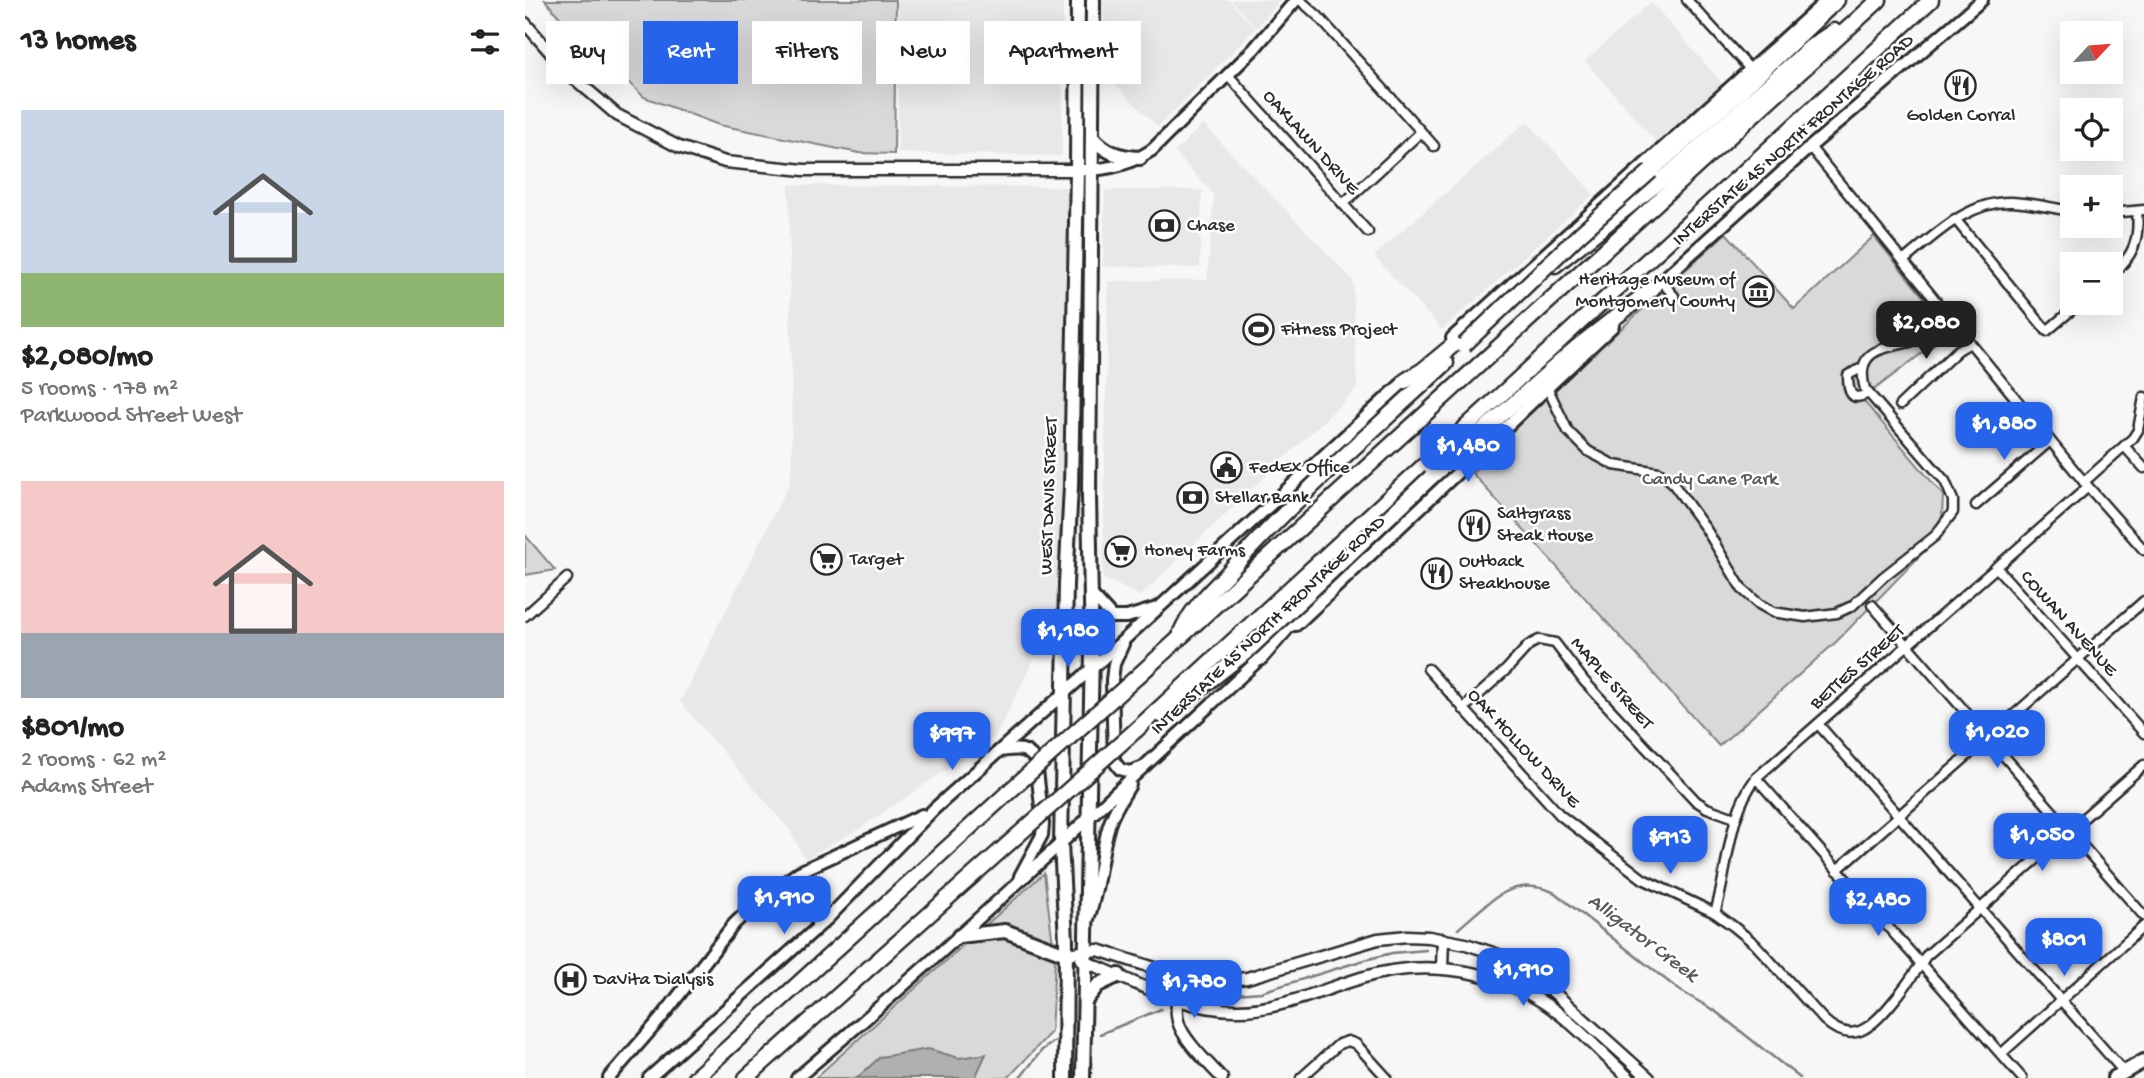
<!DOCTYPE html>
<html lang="en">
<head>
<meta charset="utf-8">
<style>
	body { margin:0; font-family:"Gochi Hand",sans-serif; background:#f6f6f6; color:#222; height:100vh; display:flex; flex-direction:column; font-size:26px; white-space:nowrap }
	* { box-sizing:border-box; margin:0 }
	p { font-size:23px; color:#767676 }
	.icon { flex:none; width:38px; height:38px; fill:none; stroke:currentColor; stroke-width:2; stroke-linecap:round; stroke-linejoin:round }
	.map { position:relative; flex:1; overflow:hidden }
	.side { display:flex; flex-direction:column; background:#fff; width:525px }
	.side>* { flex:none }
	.top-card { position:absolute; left:21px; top:21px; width:665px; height:63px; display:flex; gap:14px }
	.needle { width:46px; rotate:64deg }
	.fabs { position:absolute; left:1535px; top:21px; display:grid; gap:14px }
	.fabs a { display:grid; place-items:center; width:63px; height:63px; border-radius:0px; background:#fff; box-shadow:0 7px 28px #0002; font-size:35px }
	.price { position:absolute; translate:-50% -60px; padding:0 16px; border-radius:14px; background:#2563eb; color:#fff; font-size:23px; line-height:46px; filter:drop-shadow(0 2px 4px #0008) }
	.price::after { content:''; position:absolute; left:50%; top:42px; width:21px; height:16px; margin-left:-10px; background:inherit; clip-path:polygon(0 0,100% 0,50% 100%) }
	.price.active { background:#222; color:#fff }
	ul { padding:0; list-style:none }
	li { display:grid; align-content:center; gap:14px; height:371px; padding:0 21px }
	li span { display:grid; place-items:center; height:217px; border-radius:0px; color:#555 }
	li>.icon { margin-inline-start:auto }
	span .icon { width:126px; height:126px; fill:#fffc; stroke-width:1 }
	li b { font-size:30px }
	h2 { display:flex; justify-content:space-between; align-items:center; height:84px; padding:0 21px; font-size:30px }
	.pill { padding:0 24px; border-radius:0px; background:#fff; box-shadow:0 7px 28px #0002; font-size:24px; line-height:63px }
	.pill.active { background:#2563eb; color:#fff }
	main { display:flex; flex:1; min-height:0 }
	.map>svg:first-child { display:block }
	.built { fill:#e8e8e8 }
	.green { fill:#d9d9d9; stroke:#828282; stroke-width:2 }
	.water { fill:#b0b0b0; stroke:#7b7b7b; stroke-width:2 }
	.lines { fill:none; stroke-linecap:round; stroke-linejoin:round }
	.stream { stroke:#7b7b7b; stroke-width:2.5 }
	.minor-casing { stroke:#2b2b2b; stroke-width:13 }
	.tertiary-casing { stroke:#2b2b2b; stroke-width:15 }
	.secondary-casing { stroke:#2b2b2b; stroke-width:16 }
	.primary-casing { stroke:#2b2b2b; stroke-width:18 }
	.motorway-casing { stroke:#2b2b2b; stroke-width:19 }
	.minor { stroke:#fff; stroke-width:8 }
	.tertiary { stroke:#fff; stroke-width:10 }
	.secondary { stroke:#fff; stroke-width:10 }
	.primary { stroke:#fff; stroke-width:12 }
	.motorway { stroke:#fff; stroke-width:14 }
	.motorway-bridge-casing { stroke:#2b2b2b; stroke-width:19; stroke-linecap:butt }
	.motorway-bridge { stroke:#fff; stroke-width:14 }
	.labels { text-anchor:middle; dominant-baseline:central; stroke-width:5; stroke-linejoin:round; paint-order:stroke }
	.poi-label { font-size:19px; fill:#2b2b2b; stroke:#fff; text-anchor:start }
	.street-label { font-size:19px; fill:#2b2b2b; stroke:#fff }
	.park-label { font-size:19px; fill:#565656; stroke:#fff }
	.water-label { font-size:21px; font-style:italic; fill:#5a5a5a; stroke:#fff }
</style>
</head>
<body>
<main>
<section class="side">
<h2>13 homes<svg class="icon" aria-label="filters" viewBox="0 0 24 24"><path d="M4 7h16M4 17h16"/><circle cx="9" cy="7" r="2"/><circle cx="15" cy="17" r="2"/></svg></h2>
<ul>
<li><span style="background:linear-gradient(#c9d6e8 75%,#8fb573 0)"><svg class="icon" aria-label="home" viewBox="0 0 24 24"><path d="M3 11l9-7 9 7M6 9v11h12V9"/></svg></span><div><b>$2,080/mo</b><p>5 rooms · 178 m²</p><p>Parkwood Street West</p></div></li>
<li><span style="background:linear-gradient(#f6c9c9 70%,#9aa5b1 0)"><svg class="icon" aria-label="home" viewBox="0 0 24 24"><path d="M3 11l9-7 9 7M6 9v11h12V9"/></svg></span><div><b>$801/mo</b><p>2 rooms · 62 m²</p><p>Adams Street</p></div></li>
</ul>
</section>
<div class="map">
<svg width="1619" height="1078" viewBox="0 0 1619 1078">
	<rect width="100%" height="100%" fill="#f7f7f7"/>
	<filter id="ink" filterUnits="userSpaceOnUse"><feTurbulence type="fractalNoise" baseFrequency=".0143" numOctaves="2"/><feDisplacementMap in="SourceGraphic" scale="14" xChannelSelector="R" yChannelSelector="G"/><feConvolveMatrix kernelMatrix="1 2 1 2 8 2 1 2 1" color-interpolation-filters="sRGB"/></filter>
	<g filter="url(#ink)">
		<!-- built -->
		<g class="built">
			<polygon points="373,0 538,0 537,156 373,153"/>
			<polygon points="578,0 704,0 730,29 633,127 580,74"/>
			<polygon points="706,0 756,0 731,28"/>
			<polygon points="1126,2 1198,84 1132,143 1060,61"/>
			<polygon points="1002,121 1069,194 917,330 849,256"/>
			<polygon points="678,124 828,280 832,389 615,596 578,578 583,281 682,280 689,195 650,152"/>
			<polygon points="264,185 544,187 541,510 532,611 471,736 334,829 280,859 264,829 155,702 265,482 267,461"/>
			<polygon points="580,190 677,190 675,268 578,267"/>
		</g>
		<!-- green -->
		<g class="green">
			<polygon points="20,0 371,0 369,154 334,153 194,125 119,97 36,19"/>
			<polygon points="1201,233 1269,309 1349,236 1426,331 1337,399 1418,495 1417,518 1424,526 1312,641 1194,746 947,473 1020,398"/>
			<polygon points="0,535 30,570 0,575"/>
			<polygon points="519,873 530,960 526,1032 483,1078 290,1078"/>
		</g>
		<!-- water -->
		<polygon class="water" points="403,1049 434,1058 461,1054 450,1078 332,1078 355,1057"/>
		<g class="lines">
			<!-- stream -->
			<g class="stream">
				<path d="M 933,929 C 964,903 987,873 1030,893 L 1154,990 L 1190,1011 L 1275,1078"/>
				<polyline points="666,994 697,995 736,992 836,961 867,953 901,950"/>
				<polyline points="575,1034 636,1009"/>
				<polyline points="495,1078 517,1050 530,1041"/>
			</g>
			<defs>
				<g id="minor">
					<polyline points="775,0 793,16 909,146"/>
					<polyline points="1162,0 1224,68"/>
					<polyline points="703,75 843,232"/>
					<polyline points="1285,147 1559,482 1619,550"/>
					<polyline points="818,204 896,132"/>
					<polyline points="1586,213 1619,210"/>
					<polyline points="1430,219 1522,331 1555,303"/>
					<path d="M 1378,261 C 1409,236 1444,200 1487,202 C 1507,203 1527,208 1547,211"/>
					<path d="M 1586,276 C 1608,256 1615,241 1612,211"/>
					<polyline points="1136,281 1149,296"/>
					<path d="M 1337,368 L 1323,375 C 1323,392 1326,403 1343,393"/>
					<path d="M 1023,389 L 1043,431 L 1063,451 L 1089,465 L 1134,472 L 1146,481 L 1181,529 L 1217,589 L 1234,604 L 1248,612 L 1280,617 L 1312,613 L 1327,606 L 1358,577 L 1410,536 L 1428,512 L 1428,500 L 1420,481 L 1340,389 C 1329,348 1359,349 1389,341 C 1403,337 1417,331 1431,326"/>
					<polyline points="1375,405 1433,350 1445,343"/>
					<polyline points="1600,447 1619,468"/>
					<polyline points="1559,482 1608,438 1613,430 1619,397"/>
					<polyline points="1451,505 1525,441"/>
					<polyline points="1471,567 1619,733"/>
					<polyline points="1347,605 1619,916"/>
					<polyline points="0,616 42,578"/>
					<path d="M 903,669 L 1035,815 L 1118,879 L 1190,913 L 1208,926 L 1230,944 L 1299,1020 C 1327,1046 1346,1028 1366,1004 C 1379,989 1390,973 1401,956 L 1619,765"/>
					<polyline points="938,709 982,669 1004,645 1014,640 1030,643 1059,681 1171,801 1182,808 1210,818"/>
					<polyline points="1293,724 1599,1072"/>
					<polyline points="1231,778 1497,1078"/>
					<polyline points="1312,870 1619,601"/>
					<path d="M 1190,913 C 1204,868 1202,816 1231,778 L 1563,487"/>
					<polyline points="1476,1054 1619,926"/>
					<polyline points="776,1078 814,1044 823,1041 831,1044 862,1078"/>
				</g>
				<g id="tertiary">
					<polyline points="0,23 44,74 92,115 154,147 200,162 279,170 552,170"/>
					<polyline points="541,954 573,950 658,977 695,981 722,978 853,939 882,936 904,937 941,944 980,957 1016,981 1124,1078"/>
					<path d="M 556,960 C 605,979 658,1011 713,1010 C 755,1010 796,990 836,978 C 896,960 962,967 1016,1001 C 1046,1019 1077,1054 1104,1078"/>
					<polyline points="917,968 918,939"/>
					<path d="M 658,977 C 655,991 649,1006 653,1021 C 657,1039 684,1064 697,1078"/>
				</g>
				<g id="secondary">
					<path d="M 552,170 C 579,171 604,165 627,150 L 729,49 L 771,0"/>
					<polyline points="1125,291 1285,147 1457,0"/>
					<polyline points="927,338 1302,0"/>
					<polyline points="567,595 587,617 602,617 632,608"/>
					<polyline points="771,625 1088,326"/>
					<polyline points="598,644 589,664 587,680 589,761 595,769 604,772 616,768"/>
					<path d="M 475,751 C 491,749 501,746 511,761 L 518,824 L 517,835 L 495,876"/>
					<path d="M 254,886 C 261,886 271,885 278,887 C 295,892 300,911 292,924"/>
					<path d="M 563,919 C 574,888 575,856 584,825 C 589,810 597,798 605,785"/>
					<polyline points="84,1078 137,1017 209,924 232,902 274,872 397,815"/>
					<polyline points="124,1078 303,918 409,809 601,638 884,377"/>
					<path d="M 272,1078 C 432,942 585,798 739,655"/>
				</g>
				<g id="primary">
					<path d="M 567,137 C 581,153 594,157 615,158"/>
					<polyline points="434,936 480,931 541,954"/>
					<polyline points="560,1001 573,985 594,975"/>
					<polyline points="540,1078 541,941 536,843 541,584 546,486 552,170 553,0"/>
					<polyline points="558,1078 567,653 564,496 568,0"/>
					<polyline points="1589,1078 1619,1061"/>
				</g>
				<g id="motorway">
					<polyline points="1126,171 1216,91 1312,0"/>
					<polyline points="1030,265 1144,174 1288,45 1309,31"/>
					<polyline points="880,381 898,370 956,322"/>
					<polyline points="906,477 1052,347 1128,288"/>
					<path d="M 656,632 C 666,609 685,592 702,574 C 769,498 847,432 921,363"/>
					<polyline points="735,658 796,588"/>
					<polyline points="614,675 1354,0"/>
					<polyline points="636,715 656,703 721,652"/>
					<polyline points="611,730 1406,0"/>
					<polyline points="170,1078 488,788"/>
					<polyline points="221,1078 492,836"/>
				</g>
			</defs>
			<!-- minor casing -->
			<use href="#minor" class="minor-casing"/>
			<!-- tertiary casing -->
			<use href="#tertiary" class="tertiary-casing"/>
			<!-- secondary casing -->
			<use href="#secondary" class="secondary-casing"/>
			<!-- primary casing -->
			<use href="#primary" class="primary-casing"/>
			<!-- motorway casing -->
			<use href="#motorway" class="motorway-casing"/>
			<!-- minor -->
			<use href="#minor" class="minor"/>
			<!-- tertiary -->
			<use href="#tertiary" class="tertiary"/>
			<!-- secondary -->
			<use href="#secondary" class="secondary"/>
			<!-- primary -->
			<use href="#primary" class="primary"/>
			<!-- motorway -->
			<use href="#motorway" class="motorway"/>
			<defs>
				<g id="motorway-bridge">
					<polyline points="939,345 1055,234 1126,171"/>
					<polyline points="721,652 906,477"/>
					<polyline points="488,788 614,675"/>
					<polyline points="492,836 611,730"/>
				</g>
			</defs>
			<!-- motorway-bridge casing -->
			<use href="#motorway-bridge" class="motorway-bridge-casing"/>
			<!-- motorway-bridge -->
			<use href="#motorway-bridge" class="motorway-bridge"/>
		</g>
	</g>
	<!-- icons -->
	<defs>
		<symbol id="restaurant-ring" viewBox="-11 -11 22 22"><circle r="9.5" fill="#fff" stroke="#2b2b2b" stroke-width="1.5"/><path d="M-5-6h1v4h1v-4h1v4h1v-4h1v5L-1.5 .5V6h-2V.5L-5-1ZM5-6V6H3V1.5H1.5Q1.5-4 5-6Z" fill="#2b2b2b"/></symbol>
		<symbol id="bank-ring" viewBox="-11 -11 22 22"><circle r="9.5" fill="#fff" stroke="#2b2b2b" stroke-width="1.5"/><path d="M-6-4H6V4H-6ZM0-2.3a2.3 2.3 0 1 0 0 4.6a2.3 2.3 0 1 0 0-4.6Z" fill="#2b2b2b"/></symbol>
		<symbol id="museum-ring" viewBox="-11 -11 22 22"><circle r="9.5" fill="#fff" stroke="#2b2b2b" stroke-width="1.5"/><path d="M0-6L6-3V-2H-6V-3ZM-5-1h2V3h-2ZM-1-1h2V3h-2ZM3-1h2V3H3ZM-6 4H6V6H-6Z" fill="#2b2b2b"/></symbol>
		<symbol id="stadium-ring" viewBox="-11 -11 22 22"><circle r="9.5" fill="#fff" stroke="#2b2b2b" stroke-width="1.5"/><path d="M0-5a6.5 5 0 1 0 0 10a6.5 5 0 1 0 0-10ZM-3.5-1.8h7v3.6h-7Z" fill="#2b2b2b"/></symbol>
		<symbol id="civic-ring" viewBox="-11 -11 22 22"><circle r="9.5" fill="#fff" stroke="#2b2b2b" stroke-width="1.5"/><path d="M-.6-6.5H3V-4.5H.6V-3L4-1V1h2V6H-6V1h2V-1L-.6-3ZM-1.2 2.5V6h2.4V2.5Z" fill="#2b2b2b"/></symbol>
		<symbol id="supermarket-ring" viewBox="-11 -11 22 22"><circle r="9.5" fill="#fff" stroke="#2b2b2b" stroke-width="1.5"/><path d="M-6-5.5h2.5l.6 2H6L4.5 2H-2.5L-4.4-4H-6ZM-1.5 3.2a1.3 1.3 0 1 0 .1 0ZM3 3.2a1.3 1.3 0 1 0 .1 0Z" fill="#2b2b2b"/></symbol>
		<symbol id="hospital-ring" viewBox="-11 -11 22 22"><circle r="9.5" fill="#fff" stroke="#2b2b2b" stroke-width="1.5"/><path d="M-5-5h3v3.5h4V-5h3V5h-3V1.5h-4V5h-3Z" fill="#2b2b2b"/></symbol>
	</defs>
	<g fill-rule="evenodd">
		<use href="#restaurant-ring" x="1418" y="68" width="35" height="35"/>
		<use href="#bank-ring" x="622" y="208" width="35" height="35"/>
		<use href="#museum-ring" x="1216" y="274" width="35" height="35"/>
		<use href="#stadium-ring" x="716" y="312" width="35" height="35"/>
		<use href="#civic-ring" x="684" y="450" width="35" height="35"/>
		<use href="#bank-ring" x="650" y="480" width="35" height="35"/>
		<use href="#restaurant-ring" x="932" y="508" width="35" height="35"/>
		<use href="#supermarket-ring" x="578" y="534" width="35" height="35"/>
		<use href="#supermarket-ring" x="284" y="542" width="35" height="35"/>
		<use href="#restaurant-ring" x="894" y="556" width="35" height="35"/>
		<use href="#hospital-ring" x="28" y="962" width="35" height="35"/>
	</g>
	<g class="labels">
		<!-- poi labels -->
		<g class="poi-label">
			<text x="1436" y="116" text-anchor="middle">Golden Corral</text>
			<text x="662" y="226">Chase</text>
			<text x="1210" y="280" text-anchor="end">Heritage Museum of<tspan x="1210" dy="22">Montgomery County</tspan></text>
			<text x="756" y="330">Fitness Project</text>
			<text x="724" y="468">FedEx Office</text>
			<text x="690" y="498">Stellar Bank</text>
			<text x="972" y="514">Saltgrass<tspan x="972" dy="22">Steak House</tspan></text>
			<text x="619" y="551">Honey Farms</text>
			<text x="325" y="560">Target</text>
			<text x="934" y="562">Outback<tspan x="934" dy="22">Steakhouse</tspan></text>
			<text x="69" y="980">DaVita Dialysis</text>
		</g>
		<!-- street labels -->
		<g class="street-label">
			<text transform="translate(1269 141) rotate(-41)">INTERSTATE 45 NORTH FRONTAGE ROAD</text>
			<text transform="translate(785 143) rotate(48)">OAKLAWN DRIVE</text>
			<text transform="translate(525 496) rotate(-88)">WEST DAVIS STREET</text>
			<text transform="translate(1543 624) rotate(48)">COWAN AVENUE</text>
			<text transform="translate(744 626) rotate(-43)">INTERSTATE 45 NORTH FRONTAGE ROAD</text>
			<text transform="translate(1333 668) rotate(-41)">BETTES STREET</text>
			<text transform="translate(1086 684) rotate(49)">MAPLE STREET</text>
			<text transform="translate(998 749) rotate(47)">OAK HOLLOW DRIVE</text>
		</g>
		<!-- park labels -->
		<g class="park-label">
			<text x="1185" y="480">Candy Cane Park</text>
		</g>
		<!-- water labels -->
		<g class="water-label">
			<text transform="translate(1117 939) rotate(37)">Alligator Creek</text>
		</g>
	</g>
</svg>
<div class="fabs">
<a><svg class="needle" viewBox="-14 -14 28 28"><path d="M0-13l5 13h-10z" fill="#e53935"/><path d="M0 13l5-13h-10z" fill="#767676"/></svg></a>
<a><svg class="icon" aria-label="locate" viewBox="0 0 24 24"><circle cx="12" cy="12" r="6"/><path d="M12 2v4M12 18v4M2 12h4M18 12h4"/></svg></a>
<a>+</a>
<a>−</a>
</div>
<b class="price active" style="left:1401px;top:361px">$2,080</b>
<b class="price" style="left:1479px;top:462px">$1,880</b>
<b class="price" style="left:943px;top:484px">$1,480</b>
<b class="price" style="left:543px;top:669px">$1,180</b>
<b class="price" style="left:1472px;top:770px">$1,020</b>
<b class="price" style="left:427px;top:772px">$997</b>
<b class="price" style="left:1517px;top:873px">$1,050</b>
<b class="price" style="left:1145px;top:876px">$913</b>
<b class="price" style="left:259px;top:936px">$1,910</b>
<b class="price" style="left:1353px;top:938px">$2,480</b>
<b class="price" style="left:1539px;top:978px">$801</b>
<b class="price" style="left:998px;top:1008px">$1,910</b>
<b class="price" style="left:669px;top:1020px">$1,780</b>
<div class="top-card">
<a class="pill">Buy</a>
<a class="pill active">Rent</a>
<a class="pill">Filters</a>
<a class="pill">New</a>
<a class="pill">Apartment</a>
</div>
</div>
</main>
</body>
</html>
